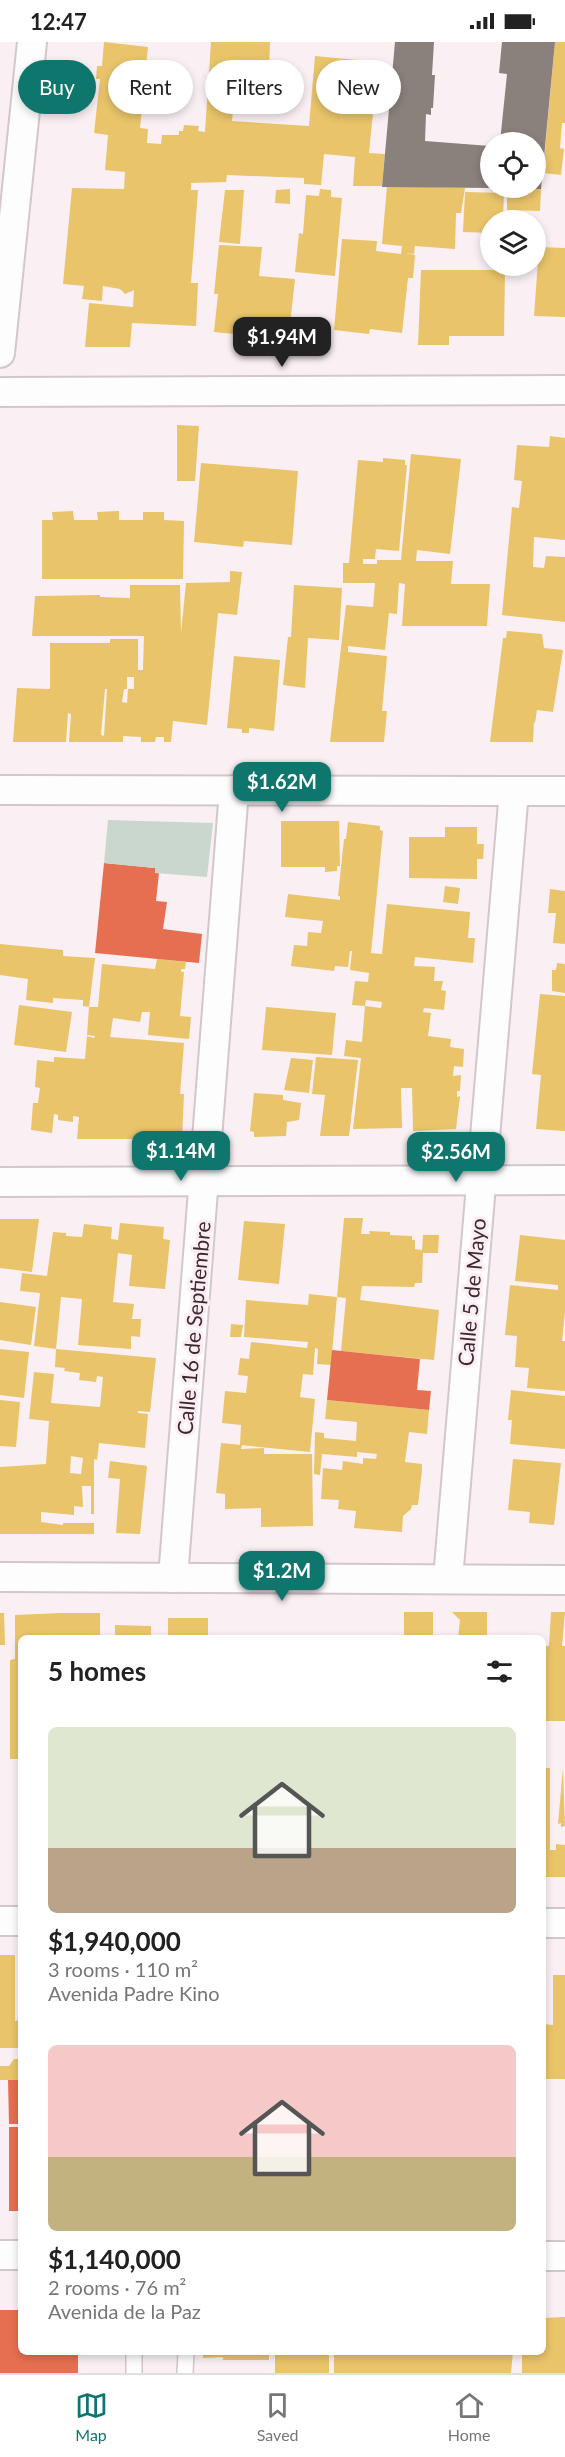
<!DOCTYPE html>
<html lang="en">
<head>
<meta charset="utf-8">
<style>
	body { margin:0; font-family:Lato,sans-serif; background:#f6f6f6; color:#222; height:100vh; display:flex; flex-direction:column; font-size:22px; white-space:nowrap }
	* { box-sizing:border-box; margin:0 }
	p { font-size:20px; color:#767676 }
	.icon { flex:none; width:33px; height:33px; fill:none; stroke:currentColor; stroke-width:2; stroke-linecap:round; stroke-linejoin:round }
	.map { position:relative; flex:1; overflow:hidden }
	.details { position:absolute; left:18px; top:1593px; width:528px; height:720px; display:flex; flex-direction:column; background:#fff; border-radius:9px; box-shadow:0 3px 9px #0003 }
	.details>* { flex:none }
	.top-card { position:absolute; left:18px; top:18px; width:530px; height:54px; display:flex; gap:12px }
	.fabs { position:absolute; left:480px; top:90px; display:grid; gap:12px }
	.fabs a { display:grid; place-items:center; width:66px; height:66px; border-radius:50%; background:#fff; box-shadow:0 3px 9px #0003; font-size:30px }
	.price { position:absolute; translate:-50% -51px; padding:0 14px; border-radius:12px; background:#0f766e; color:#fff; font-size:20px; line-height:39px; filter:drop-shadow(0 2px 3px #0008) }
	.price::after { content:''; position:absolute; left:50%; top:36px; width:18px; height:14px; margin-left:-9px; background:inherit; clip-path:polygon(0 0,100% 0,50% 100%) }
	.price.selected { background:#222; color:#fff }
	ul { padding:0; list-style:none }
	li { display:grid; align-content:center; gap:12px; height:318px; padding:0 30px }
	li span { display:grid; place-items:center; height:186px; border-radius:9px; color:#555 }
	li>.icon { margin-inline-start:auto }
	span .icon { width:108px; height:108px; fill:#fffc; stroke-width:1 }
	li b { font-size:26px }
	h2 { display:flex; justify-content:space-between; align-items:center; height:72px; padding:0 30px; font-size:26px }
	.tag { padding:0 21px; border-radius:27px; background:#fff; box-shadow:0 3px 9px #0003; font-size:21px; line-height:54px }
	.tag.selected { background:#0f766e; color:#fff }
	.status { display:flex; justify-content:space-between; align-items:center; height:42px; padding:0 30px; background:#fff; direction:ltr }
	.status svg { height:16px; fill:currentColor }
	.menu { display:flex; justify-content:space-around; align-items:center; height:84px; border-top:2px solid #e0e0e0; background:#fff; font-size:16px; color:#767676 }
	.menu a { display:grid; justify-items:center; gap:3px }
	.menu .selected { color:#0f766e }
	.map>svg:first-child { display:block }
	.homes { fill:#e9c46a; fill-rule:evenodd }
	.shops { fill:#e76f51 }
	.industry { fill:#8a817c }
	.building { fill:#c9d7ce }
	.lines { fill:none; stroke-linecap:round; stroke-linejoin:round }
	.lane-casing { stroke:#d2c7cb; stroke-width:18 }
	.street-casing { stroke:#d2c7cb; stroke-width:32 }
	.lane { stroke:#fefdfd; stroke-width:15 }
	.street { stroke:#fefdfd; stroke-width:28 }
	.labels { text-anchor:middle; dominant-baseline:central; stroke-width:6; stroke-linejoin:round; paint-order:stroke }
	.street-label { font-size:21px; fill:#392a2f; stroke:#fdedf2 }
</style>
</head>
<body>
<div class="status"><b>12:47</b><svg viewBox="0 0 49 12"><path d="M0 12V9h3v3zM5 12V6h3v6zM10 12V3h3v9zM15 12V0h3v12zM26 1h20v11H26zM47 4h2v5h-2z"/></svg></div>
<div class="map">
<svg width="565" height="2331" viewBox="0 0 565 2331">
	<rect width="100%" height="100%" fill="#faf0f3"/>
	<!-- homes -->
	<g class="homes">
		<polygon points="104,0 148,5 140,86 148,87 147,101 161,102 162,93 179,93 179,89 183,89 184,83 199,84 198,89 205,90 211,0 270,0 269,28 237,26 232,79 309,84 315,14 368,19 367,29 377,30 369,111 385,112 382,144 353,144 355,115 324,112 321,143 304,142 304,136 227,133 226,140 191,141 191,148 198,148 191,241 198,241 196,284 132,281 130,305 85,305 89,261 133,265 134,248 125,252 120,247 103,244 102,259 82,257 84,244 63,242 72,146 124,147 125,130 105,128 108,93 94,91 100,37 96,37 97,24 102,24"/>
		<polygon points="555,0 565,0 565,81 562,81 560,106 564,107 561,133 543,131"/>
		<polygon points="387,144 465,146 461,171 456,171 455,207 415,204 414,212 405,211 415,213 413,236 408,236 402,291 370,287 369,292 334,288 342,197 377,199 376,209 401,212 402,204 382,202"/>
		<polygon points="507,146 541,147 540,169 507,168"/>
		<polygon points="290,147 290,162 275,161 276,148"/>
		<polygon points="320,147 331,148 331,155 342,156 335,234 295,230 299,191 303,192 306,153 319,154"/>
		<polygon points="225,148 244,148 240,202 219,200"/>
		<polygon points="465,150 504,151 503,178 490,178 490,191 463,190"/>
		<polygon points="219,203 262,205 259,234 295,237 289,292 254,288 253,294 214,290 218,252 214,252"/>
		<polygon points="539,205 565,206 565,275 534,274"/>
		<polygon points="421,228 505,228 504,294 449,294 449,303 418,303"/>
		<polygon points="312,289 330,290 329,304 312,304"/>
		<polygon points="177,383 199,384 195,439 177,439"/>
		<polygon points="550,394 565,396 565,498 534,495 533,525 544,526 546,514 565,515 565,580 502,573 512,465 519,466 522,439 514,438 517,403 549,405"/>
		<polygon points="411,412 461,417 450,512 417,508 416,519 453,519 451,542 490,542 487,584 402,584 405,542 399,541 397,572 389,571 385,608 348,604 348,610 387,614 382,669 387,669 384,700 330,700 346,563 373,565 375,541 343,541 343,521 349,521 358,418 383,420 383,416 405,418 405,423 407,423 399,509 376,507 375,517 363,517 363,522 377,522 377,518 401,518"/>
		<polygon points="201,421 298,429 292,503 244,499 243,505 194,500"/>
		<polygon points="73,469 74,478 98,478 97,470 119,469 119,478 143,478 143,470 164,470 164,478 184,479 183,537 42,537 42,478 53,478 52,470"/>
		<path d="M 230,529 L 242,530 L 237,573 L 218,571 L 207,683 L 173,679 L 171,700 L 164,700 L 164,695 L 156,695 L 155,700 L 141,700 L 141,695 L 123,694 L 123,700 L 69,700 L 71,672 L 68,671 L 66,700 L 13,700 L 17,646 L 50,647 L 50,601 L 110,601 L 110,597 L 138,597 L 138,628 L 143,628 L 144,594 L 32,594 L 35,554 L 100,553 L 100,555 L 130,556 L 130,543 L 180,543 L 181,591 L 186,541 L 230,540 ZM 127,635 L 134,635 L 134,647 L 128,647 L 127,661 L 122,660 L 124,647 L 127,647 ZM 105,647 L 107,647 L 104,694 L 101,693 Z"/>
		<polygon points="294,543 342,546 339,598 308,596 305,646 283,643 288,595 291,595"/>
		<polygon points="507,589 542,592 544,606 563,608 553,670 537,668 535,681 534,680 533,700 490,700 503,596 506,596"/>
		<polygon points="234,614 280,618 274,689 249,686 249,691 242,691 242,687 227,686"/>
		<polygon points="281,779 339,779 340,824 337,824 337,829 325,830 325,825 281,825"/>
		<path d="M 348,780 L 380,784 L 380,788 L 383,789 L 371,911 L 382,912 L 387,862 L 470,870 L 468,896 L 475,896 L 473,921 L 415,915 L 414,924 L 435,925 L 434,939 L 443,939 L 441,948 L 446,949 L 444,968 L 424,966 L 423,970 L 431,971 L 428,994 L 451,997 L 450,1005 L 464,1007 L 463,1025 L 454,1024 L 453,1034 L 461,1033 L 460,1049 L 457,1049 L 457,1055 L 460,1054 L 456,1087 L 413,1089 L 412,1046 L 401,1046 L 402,1086 L 353,1087 L 361,1016 L 344,1014 L 346,998 L 362,1000 L 365,964 L 352,963 L 355,939 L 368,940 L 369,931 L 350,928 L 352,909 L 350,909 L 348,925 L 335,924 L 334,929 L 291,924 L 294,903 L 307,904 L 308,890 L 321,891 L 323,879 L 285,875 L 288,852 L 340,858 L 340,854 L 338,854 L 344,797 L 346,797 ZM 366,958 L 382,960 L 381,966 L 365,964 Z"/>
		<polygon points="445,785 477,785 477,802 484,802 483,817 477,817 477,837 409,836 409,795 445,795"/>
		<polygon points="445,844 460,846 458,862 443,860"/>
		<polygon points="550,847 565,849 565,902 553,901 556,871 548,871"/>
		<polygon points="0,902 63,908 63,914 95,916 89,965 83,964 83,958 53,956 53,961 26,958 28,937 0,933"/>
		<polygon points="157,917 186,920 185,927 181,927 181,930 184,930 180,974 191,975 189,997 148,993 150,970 142,970 140,980 113,976 110,995 184,1001 180,1052 184,1052 182,1097 77,1097 79,1075 73,1074 73,1080 58,1078 58,1073 54,1072 52,1091 31,1088 33,1061 38,1061 40,1046 35,1045 37,1018 54,1020 54,1015 85,1017 87,994 94,996 95,994 87,993 89,965 98,965 102,922 155,927"/>
		<polygon points="557,921 565,922 565,951 552,949 552,928 556,928"/>
		<polygon points="540,952 565,954 565,1089 536,1087 541,1033 532,1032"/>
		<polygon points="19,963 72,970 66,1010 14,1003"/>
		<polygon points="266,965 336,971 332,1013 262,1008"/>
		<polygon points="316,1015 358,1018 349,1094 320,1094 325,1053 312,1052"/>
		<polygon points="291,1016 313,1018 309,1051 284,1048"/>
		<polygon points="254,1051 283,1053 283,1058 301,1061 299,1078 287,1080 286,1094 254,1095 254,1090 250,1089"/>
		<polygon points="344,1176 363,1176 361,1192 370,1192 369,1189 390,1190 390,1193 412,1194 412,1198 415,1198 415,1207 422,1208 423,1193 439,1193 438,1211 423,1211 422,1241 415,1241 414,1245 362,1244 360,1258 439,1268 434,1318 341,1309 346,1256 337,1255"/>
		<polygon points="0,1177 39,1177 32,1230 0,1226"/>
		<polygon points="244,1179 285,1182 279,1242 238,1238"/>
		<polygon points="120,1181 164,1185 163,1197 170,1198 165,1247 129,1244 132,1213 118,1211 113,1260 134,1262 132,1277 141,1277 140,1295 131,1294 131,1307 78,1303 82,1257 61,1255 56,1307 34,1304 40,1251 20,1249 22,1231 47,1234 53,1190 66,1191 66,1194 82,1195 84,1182 112,1185 111,1197 118,1198"/>
		<polygon points="520,1193 565,1198 565,1270 562,1299 565,1299 565,1349 527,1346 529,1326 515,1325 517,1294 505,1293 510,1243 558,1248 558,1243 515,1239"/>
		<polygon points="309,1252 337,1255 331,1323 317,1322 318,1307 315,1306 313,1333 303,1332 300,1355 315,1357 310,1410 240,1403 241,1383 222,1381 225,1349 246,1351 248,1334 238,1333 240,1316 249,1317 251,1300 307,1306 308,1300 244,1295 246,1258 308,1263"/>
		<polygon points="0,1260 36,1265 31,1303 0,1298"/>
		<polygon points="231,1282 243,1283 241,1295 230,1295"/>
		<polygon points="0,1307 29,1310 24,1356 0,1353"/>
		<path d="M 56,1307 L 156,1316 L 150,1370 L 138,1369 L 138,1371 L 148,1372 L 145,1406 L 99,1401 L 97,1418 L 94,1417 L 94,1472 L 91,1472 L 91,1444 L 82,1444 L 83,1465 L 74,1464 L 74,1473 L 41,1470 L 41,1480 L 63,1483 L 63,1481 L 94,1481 L 94,1492 L 0,1492 L 0,1425 L 46,1422 L 49,1379 L 29,1377 L 34,1330 L 54,1332 L 51,1361 L 100,1365 L 103,1335 L 97,1334 L 96,1340 L 79,1338 L 80,1331 L 64,1329 L 65,1326 L 55,1325 ZM 71,1414 L 83,1416 L 81,1432 L 70,1431 Z"/>
		<polygon points="511,1348 565,1354 565,1407 510,1402 512,1378 508,1378"/>
		<polygon points="0,1358 20,1360 16,1405 0,1404"/>
		<polygon points="327,1358 429,1368 427,1392 409,1390 405,1420 422,1422 422,1428 418,1463 412,1463 411,1467 403,1474 402,1490 354,1486 356,1469 338,1467 339,1458 321,1457 323,1426 342,1428 343,1419 363,1422 363,1416 376,1417 377,1412 357,1410 357,1415 322,1412 320,1433 314,1432 315,1390 324,1391 324,1396 356,1399 357,1380 325,1377"/>
		<polygon points="221,1401 242,1403 241,1407 264,1406 264,1412 312,1412 313,1484 261,1485 261,1466 225,1467 225,1452 216,1451"/>
		<polygon points="513,1417 561,1421 554,1483 529,1481 530,1470 508,1468"/>
		<polygon points="110,1419 147,1424 140,1492 116,1491 120,1437 108,1436"/>
		<rect x="404" y="1570" width="29" height="26"/>
		<polygon points="452,1570 487,1570 487,1596 458,1596 460,1578"/>
		<polygon points="551,1570 565,1570 562,1604 565,1604 565,1679 543,1679 543,1604 549,1604"/>
		<polygon points="0,1571 4,1571 5,1603 0,1603"/>
		<polygon points="61,1571 100,1571 100,1596 21,1596 21,1717 10,1717 10,1618 15,1617 15,1573"/>
		<polygon points="168,1576 208,1576 208,1596 115,1596 115,1583 151,1584 151,1594 168,1594"/>
		<polygon points="543,1726 550,1726 550,1808 556,1808 556,1802 565,1803 565,1835 543,1835"/>
		<polygon points="563,1726 565,1784 561,1785 561,1781 558,1782"/>
		<polygon points="0,1913 15,1913 15,1979 19,1978 18,2006 0,2006"/>
		<polygon points="553,1933 565,1933 565,2037 543,2037 543,1982 553,1983"/>
		<polygon points="14,2017 21,2017 21,2038 0,2038 0,2024 9,2024"/>
		<polygon points="565,2275 565,2331 522,2331 522,2310 543,2310 543,2276"/>
		<polygon points="203,2310 269,2310 269,2318 223,2318 223,2315 203,2316"/>
		<rect x="275" y="2310" width="54" height="21"/>
		<polygon points="334,2310 513,2310 511,2331 334,2331"/>
	</g>
	<!-- shops -->
	<g class="shops">
		<polygon points="104,821 155,826 155,831 159,831 156,859 167,860 163,887 202,892 199,921 95,911"/>
		<polygon points="332,1308 420,1317 417,1348 431,1349 429,1368 327,1358"/>
		<polygon points="8,2038 21,2038 21,2082 9,2082"/>
		<rect x="9" y="2085" width="12" height="84"/>
		<polygon points="0,2268 21,2268 21,2310 78,2310 78,2331 0,2331"/>
	</g>
	<!-- industry -->
	<g class="industry">
		<polygon points="395,0 434,0 432,33 435,33 433,66 431,66 431,73 426,72 425,99 490,104 490,146 382,145"/>
		<polygon points="502,0 555,0 541,147 536,147 536,100 500,100 507,32 499,31"/>
	</g>
	<!-- building -->
	<polygon class="building" points="108,778 213,781 207,835 155,831 155,826 104,821"/>
	<g class="lines">
		<defs>
			<g id="lane">
				<polyline points="134,2310 134,2331"/>
				<polyline points="185,2331 186,2310"/>
			</g>
			<g id="street">
				<polyline points="0,311 32,0"/>
				<polyline points="0,350 565,348"/>
				<polyline points="0,748 565,749"/>
				<polyline points="0,1140 565,1138"/>
				<polyline points="0,1535 565,1538"/>
				<polyline points="173,1536 234,748"/>
				<polyline points="448,1537 514,749"/>
				<polyline points="0,1879 21,1879"/>
				<polyline points="543,1881 565,1881"/>
				<polyline points="0,2213 21,2213"/>
				<polyline points="543,2214 565,2214"/>
			</g>
		</defs>
		<!-- lane casing -->
		<use href="#lane" class="lane-casing"/>
		<!-- street casing -->
		<use href="#street" class="street-casing"/>
		<!-- lane -->
		<use href="#lane" class="lane"/>
		<!-- street -->
		<use href="#street" class="street"/>
	</g>
	<g class="labels">
		<!-- street labels -->
		<g class="street-label">
			<text transform="translate(471 1250) rotate(-85)">Calle 5 de Mayo</text>
			<text transform="translate(193 1286) rotate(-85)">Calle 16 de Septiembre</text>
		</g>
	</g>
</svg>
<div class="fabs">
<a><svg class="icon" aria-label="locate" viewBox="0 0 24 24"><circle cx="12" cy="12" r="6"/><path d="M12 2v4M12 18v4M2 12h4M18 12h4"/></svg></a>
<a><svg class="icon" aria-label="layers" viewBox="0 0 24 24"><path d="M12 4l9 5-9 5-9-5zM3 14l9 5 9-5"/></svg></a>
</div>
<b class="price selected" style="left:282px;top:326px">$1.94M</b>
<b class="price" style="left:282px;top:771px">$1.62M</b>
<b class="price" style="left:181px;top:1140px">$1.14M</b>
<b class="price" style="left:456px;top:1141px">$2.56M</b>
<b class="price" style="left:282px;top:1560px">$1.2M</b>
<div class="top-card">
<a class="tag selected">Buy</a>
<a class="tag">Rent</a>
<a class="tag">Filters</a>
<a class="tag">New</a>
</div>
<section class="details">
<h2>5 homes<svg class="icon" aria-label="filters" viewBox="0 0 24 24"><path d="M4 7h16M4 17h16"/><circle cx="9" cy="7" r="2"/><circle cx="15" cy="17" r="2"/></svg></h2>
<ul>
<li><span style="background:linear-gradient(#dfe7d0 65%,#b9a48a 0)"><svg class="icon" aria-label="home" viewBox="0 0 24 24"><path d="M3 11l9-7 9 7M6 9v11h12V9"/></svg></span><div><b>$1,940,000</b><p>3 rooms · 110 m²</p><p>Avenida Padre Kino</p></div></li>
<li><span style="background:linear-gradient(#f6c9c9 60%,#c2b280 0)"><svg class="icon" aria-label="home" viewBox="0 0 24 24"><path d="M3 11l9-7 9 7M6 9v11h12V9"/></svg></span><div><b>$1,140,000</b><p>2 rooms · 76 m²</p><p>Avenida de la Paz</p></div></li>
</ul>
</section>
</div>
<nav class="menu">
<a class="selected"><svg class="icon" aria-label="map" viewBox="0 0 24 24"><path d="M3 6l6-2 6 2 6-2v14l-6 2-6-2-6 2zM9 4v14M15 6v14"/></svg>Map</a>
<a><svg class="icon" aria-label="saved" viewBox="0 0 24 24"><path d="M7 4h10v16l-5-4-5 4z"/></svg>Saved</a>
<a><svg class="icon" aria-label="home" viewBox="0 0 24 24"><path d="M3 11l9-7 9 7M6 9v11h12V9"/></svg>Home</a>
</nav>
</body>
</html>
